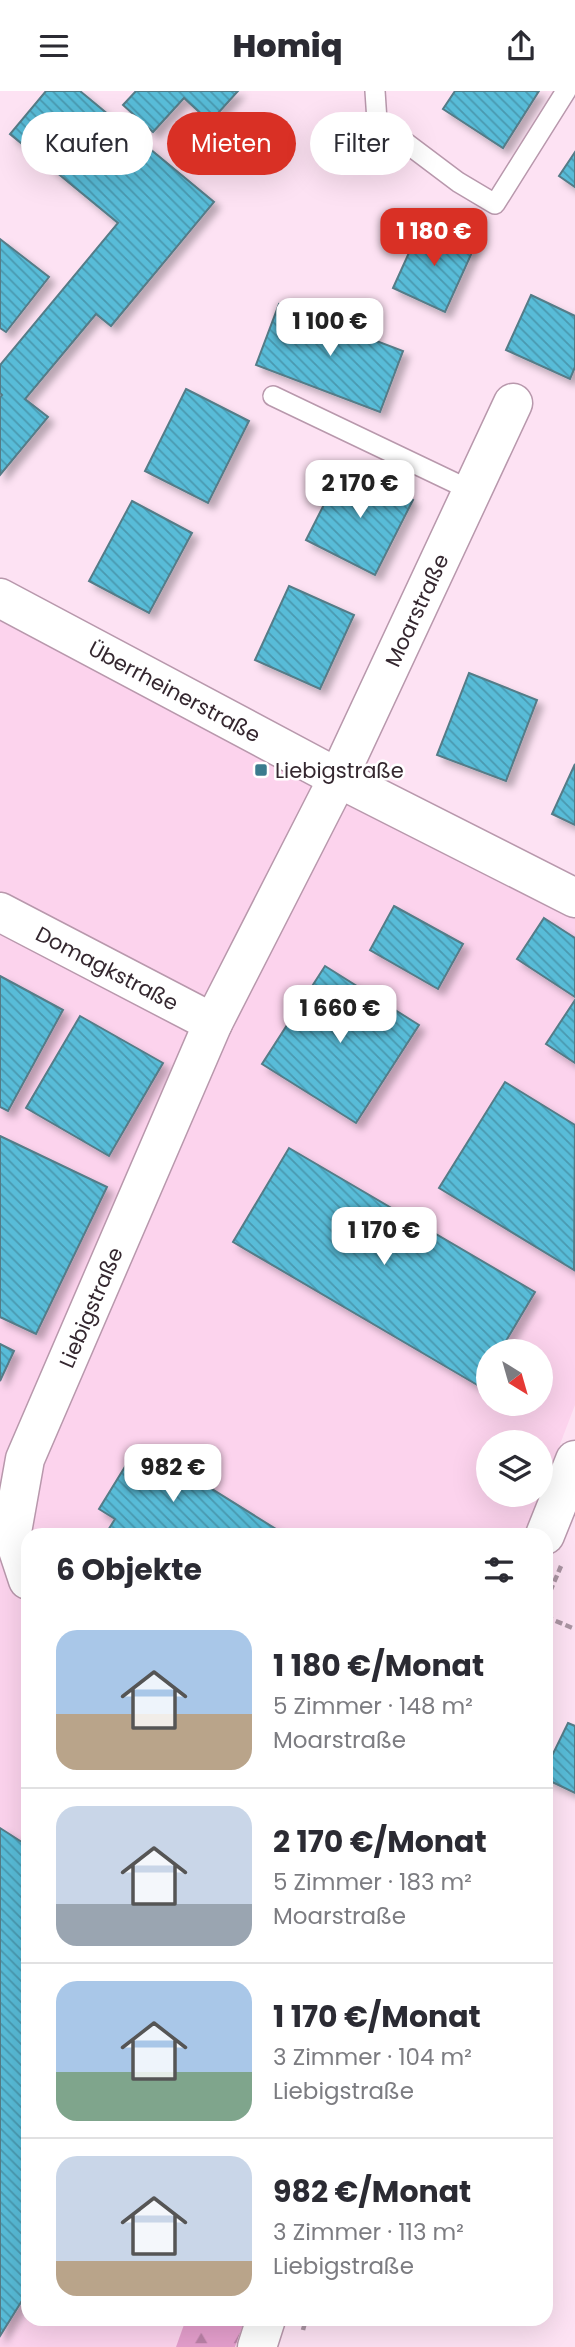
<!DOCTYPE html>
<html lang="de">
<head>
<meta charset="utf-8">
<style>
	body { margin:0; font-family:Poppins,sans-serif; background:#f2f2f3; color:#2b2b33; height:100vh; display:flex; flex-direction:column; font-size:26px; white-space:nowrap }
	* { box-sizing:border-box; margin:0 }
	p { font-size:23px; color:#7c7c81 }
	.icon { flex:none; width:38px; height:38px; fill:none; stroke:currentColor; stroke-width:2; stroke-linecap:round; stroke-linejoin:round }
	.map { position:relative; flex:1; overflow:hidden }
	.drawer { position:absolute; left:21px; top:1437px; width:532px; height:798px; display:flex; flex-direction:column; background:#fff; border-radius:21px; box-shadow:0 7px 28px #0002 }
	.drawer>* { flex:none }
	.guide { position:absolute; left:21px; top:21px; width:534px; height:63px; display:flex; gap:14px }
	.needle { width:46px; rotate:143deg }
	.controls { position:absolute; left:476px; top:1248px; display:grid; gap:14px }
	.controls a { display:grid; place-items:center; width:77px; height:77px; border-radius:50%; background:#fff; box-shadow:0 7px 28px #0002; font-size:35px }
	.price { position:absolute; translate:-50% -60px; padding:0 16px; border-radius:14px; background:#fff; color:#222; font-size:23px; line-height:46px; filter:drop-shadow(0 2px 4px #0008) }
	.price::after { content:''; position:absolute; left:50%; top:42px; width:21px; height:16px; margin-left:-10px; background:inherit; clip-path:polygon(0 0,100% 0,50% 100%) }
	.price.active { background:#d93025; color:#fff }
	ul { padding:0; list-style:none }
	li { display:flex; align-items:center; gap:21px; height:175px; padding:0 35px }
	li+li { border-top:2px solid #e1e1e2 }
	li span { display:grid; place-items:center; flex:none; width:196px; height:140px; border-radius:21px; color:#555 }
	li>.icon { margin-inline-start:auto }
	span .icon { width:84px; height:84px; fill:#fffc; stroke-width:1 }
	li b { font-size:30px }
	h2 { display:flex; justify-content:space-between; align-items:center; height:84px; padding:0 35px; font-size:30px }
	.chip { padding:0 24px; border-radius:32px; background:#fff; box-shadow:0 7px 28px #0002; font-size:24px; line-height:63px }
	.chip.active { background:#d93025; color:#fff }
	header { display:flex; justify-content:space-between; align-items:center; height:91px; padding:0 35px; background:#fff; font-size:32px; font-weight:800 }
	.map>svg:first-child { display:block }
	.built { fill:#fcd3ed; fill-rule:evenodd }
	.forest { fill:url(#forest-firs) }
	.building { fill:url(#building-back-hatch); stroke:#547b87; stroke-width:2; filter:url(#shadow) }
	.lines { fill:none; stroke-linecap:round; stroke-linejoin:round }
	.service-casing { stroke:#b898ac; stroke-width:22 }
	.minor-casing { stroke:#b898ac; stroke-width:41 }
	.tertiary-casing { stroke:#b898ac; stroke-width:41 }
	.path { stroke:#aa94a2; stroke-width:4.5; stroke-dasharray:7 3.5; stroke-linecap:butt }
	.service { stroke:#fff; stroke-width:19 }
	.minor { stroke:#fff; stroke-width:38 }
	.tertiary { stroke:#fff; stroke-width:38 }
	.poi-dot { fill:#3a7b8e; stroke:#fff; stroke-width:2.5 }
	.labels { text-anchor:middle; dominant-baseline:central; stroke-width:5; stroke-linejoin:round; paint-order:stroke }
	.street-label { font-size:21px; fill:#34272f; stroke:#fff }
	.poi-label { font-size:21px; fill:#34272f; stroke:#fff; text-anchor:start }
</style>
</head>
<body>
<header><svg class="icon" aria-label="menu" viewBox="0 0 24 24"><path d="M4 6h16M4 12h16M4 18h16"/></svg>Homiq<svg class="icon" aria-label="share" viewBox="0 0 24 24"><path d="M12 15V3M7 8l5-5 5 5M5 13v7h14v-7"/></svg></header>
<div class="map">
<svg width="575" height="2256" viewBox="0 0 575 2256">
	<defs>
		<pattern id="forest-firs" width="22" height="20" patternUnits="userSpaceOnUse" patternTransform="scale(1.75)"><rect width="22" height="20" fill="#e59fcd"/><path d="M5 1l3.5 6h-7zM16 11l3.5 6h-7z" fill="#ba82a7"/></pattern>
		<pattern id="building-back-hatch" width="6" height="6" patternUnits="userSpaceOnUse" patternTransform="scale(1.75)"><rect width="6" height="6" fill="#58bcd8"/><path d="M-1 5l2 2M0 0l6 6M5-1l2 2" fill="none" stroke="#4a99b0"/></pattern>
		<filter id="shadow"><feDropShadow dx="6" dy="6" stdDeviation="3.5" flood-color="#0004"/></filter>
	</defs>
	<rect width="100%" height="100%" fill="#fde2f3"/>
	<!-- built -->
	<path class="built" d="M 0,524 L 575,826 L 575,1314 L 541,1403 L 541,1351 L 488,1351 L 488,1404 L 541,1404 L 525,1444 L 28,1444 L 28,2228 L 245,2228 L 235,2256 L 0,2256 ZM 488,1260 L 541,1260 L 541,1312 L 488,1312 Z"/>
	<!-- forest -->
	<polygon class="forest" points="186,2228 245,2228 235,2256 176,2256"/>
	<!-- building -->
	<g class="building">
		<polygon points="46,0 80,0 214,111 111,235 96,223 25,308 48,326 0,384 0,306 2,304 0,302 0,274 118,132 10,43"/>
		<polygon points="136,0 238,0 210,31 184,7 153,41 123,14"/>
		<polygon points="455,0 539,0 503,57 443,18"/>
		<polygon points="575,61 575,96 559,85"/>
		<polygon points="422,133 474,157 445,221 393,197"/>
		<polygon points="0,148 49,186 6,241 0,237"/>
		<polygon points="531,204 575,225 575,276 570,288 506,259"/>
		<polygon points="279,213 403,260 380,321 256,274"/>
		<polygon points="186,298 249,330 208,412 145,380"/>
		<polygon points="344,374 413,409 375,484 306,449"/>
		<polygon points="132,410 192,442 149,522 89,490"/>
		<polygon points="289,495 354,524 320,598 255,569"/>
		<polygon points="469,582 537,609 506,690 437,664"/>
		<polygon points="575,673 575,734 552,723"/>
		<polygon points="394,815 463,853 438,898 370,859"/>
		<polygon points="544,827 575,847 575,906 517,868"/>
		<polygon points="325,875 419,934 356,1032 262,973"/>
		<polygon points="0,885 63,919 8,1020 0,1016"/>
		<polygon points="575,909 575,972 546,953"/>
		<polygon points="80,925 163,972 109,1065 26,1017"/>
		<polygon points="505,991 575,1034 574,1179 439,1097"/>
		<polygon points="0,1045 107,1096 36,1243 0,1226"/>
		<polygon points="289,1057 535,1201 500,1260 488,1260 488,1280 479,1295 233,1151"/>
		<polygon points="0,1253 14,1260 0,1290"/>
		<polygon points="134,1361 149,1370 154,1362 284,1443 105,1444 115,1428 99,1418"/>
		<polygon points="568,1632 575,1635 575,1702 546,1688 546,1677"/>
		<polygon points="0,1737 28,1755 28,2200 0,2245"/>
	</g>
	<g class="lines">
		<defs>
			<g id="service">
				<polyline points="375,0 377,30 458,91 495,113 566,0"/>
				<polyline points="273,305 472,400"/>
			</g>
			<g id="minor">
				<path id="s1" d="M 0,507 L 338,687 L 575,807"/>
				<path id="s2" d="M 0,821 L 213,932"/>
				<path id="s3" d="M 28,1489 L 12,1441 L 25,1368 L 213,932 L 338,687 L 513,312"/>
			</g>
			<g id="tertiary">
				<polyline points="545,1444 575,1369"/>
				<polyline points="257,2256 266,2228"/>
			</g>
		</defs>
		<!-- service casing -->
		<use href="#service" class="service-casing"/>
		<!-- minor casing -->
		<use href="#minor" class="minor-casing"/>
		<!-- tertiary casing -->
		<use href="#tertiary" class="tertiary-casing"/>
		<!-- path -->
		<g class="path">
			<polyline points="546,1510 561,1475"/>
			<polyline points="546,1526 575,1538"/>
			<polyline points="303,2239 306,2228"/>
		</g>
		<!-- service -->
		<use href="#service" class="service"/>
		<!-- minor -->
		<use href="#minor" class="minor"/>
		<!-- tertiary -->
		<use href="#tertiary" class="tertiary"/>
	</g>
	<!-- markers -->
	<rect class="poi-dot" x="254" y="672" width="14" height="14" rx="3.5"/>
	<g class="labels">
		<!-- street labels -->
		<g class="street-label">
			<text stroke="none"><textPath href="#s3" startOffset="1060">Moarstraße</textPath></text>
			<text stroke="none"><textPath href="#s1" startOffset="198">Überrheinerstraße</textPath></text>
			<text stroke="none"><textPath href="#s2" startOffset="121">Domagkstraße</textPath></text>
			<text stroke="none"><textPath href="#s3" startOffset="290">Liebigstraße</textPath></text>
		</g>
		<!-- poi labels -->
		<g class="poi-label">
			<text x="275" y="679">Liebigstraße</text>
		</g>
	</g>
</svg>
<div class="controls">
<a><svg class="needle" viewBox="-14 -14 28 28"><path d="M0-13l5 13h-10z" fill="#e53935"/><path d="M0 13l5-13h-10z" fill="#7c7c81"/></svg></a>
<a><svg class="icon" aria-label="layers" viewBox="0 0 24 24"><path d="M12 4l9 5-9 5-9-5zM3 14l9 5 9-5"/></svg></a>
</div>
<b class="price active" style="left:434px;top:177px">1 180 €</b>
<b class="price" style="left:330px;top:267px">1 100 €</b>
<b class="price" style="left:360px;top:429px">2 170 €</b>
<b class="price" style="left:340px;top:954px">1 660 €</b>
<b class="price" style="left:384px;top:1176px">1 170 €</b>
<b class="price" style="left:173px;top:1413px">982 €</b>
<div class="guide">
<a class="chip">Kaufen</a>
<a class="chip active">Mieten</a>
<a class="chip">Filter</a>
</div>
<section class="drawer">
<h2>6 Objekte<svg class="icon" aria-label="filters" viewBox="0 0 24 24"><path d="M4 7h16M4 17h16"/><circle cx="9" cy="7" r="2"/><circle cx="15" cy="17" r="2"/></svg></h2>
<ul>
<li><span style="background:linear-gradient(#a9c7e8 60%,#b9a48a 0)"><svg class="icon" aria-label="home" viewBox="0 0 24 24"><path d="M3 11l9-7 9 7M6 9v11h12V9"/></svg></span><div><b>1 180 €/Monat</b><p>5 Zimmer · 148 m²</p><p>Moarstraße</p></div></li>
<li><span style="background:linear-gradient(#c9d6e8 70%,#9aa5b1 0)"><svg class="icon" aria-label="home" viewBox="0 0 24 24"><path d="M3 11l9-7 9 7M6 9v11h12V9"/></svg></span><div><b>2 170 €/Monat</b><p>5 Zimmer · 183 m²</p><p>Moarstraße</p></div></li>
<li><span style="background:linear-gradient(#a9c7e8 65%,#7fa58c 0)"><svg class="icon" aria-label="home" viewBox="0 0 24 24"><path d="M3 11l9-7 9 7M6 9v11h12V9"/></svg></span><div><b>1 170 €/Monat</b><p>3 Zimmer · 104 m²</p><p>Liebigstraße</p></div></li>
<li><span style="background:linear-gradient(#c9d6e8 75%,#b9a48a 0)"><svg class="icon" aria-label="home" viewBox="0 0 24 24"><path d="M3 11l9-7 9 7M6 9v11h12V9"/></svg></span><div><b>982 €/Monat</b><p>3 Zimmer · 113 m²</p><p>Liebigstraße</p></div></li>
</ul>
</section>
</div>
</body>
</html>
